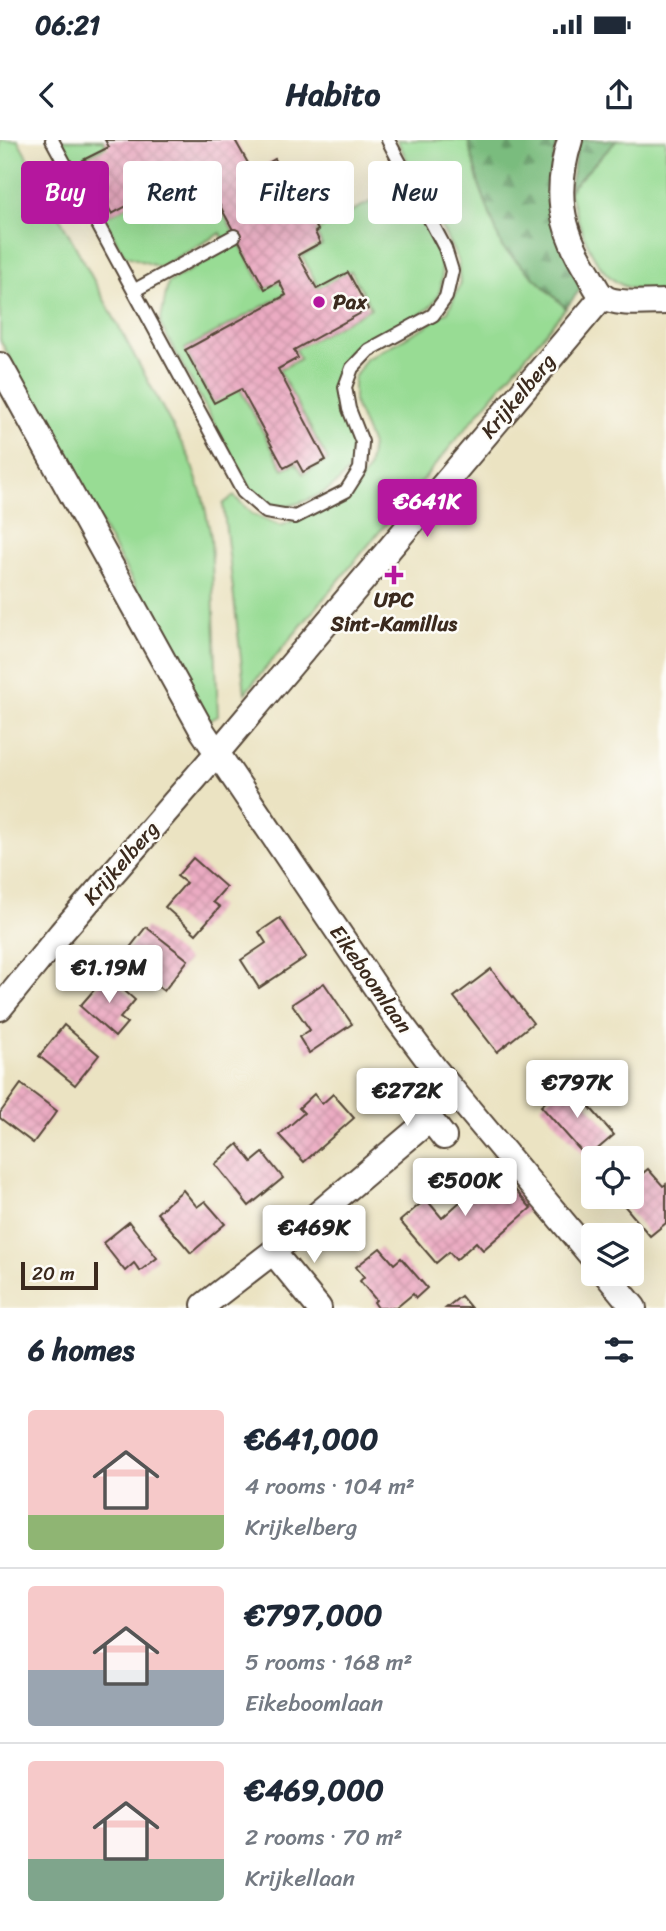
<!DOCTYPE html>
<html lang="en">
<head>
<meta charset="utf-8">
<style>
	body { margin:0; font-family:Sriracha,sans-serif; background:#f6f6f7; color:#1f2937; height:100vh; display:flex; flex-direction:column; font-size:26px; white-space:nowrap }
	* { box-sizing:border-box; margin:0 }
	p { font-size:23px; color:#747a83 }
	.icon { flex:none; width:38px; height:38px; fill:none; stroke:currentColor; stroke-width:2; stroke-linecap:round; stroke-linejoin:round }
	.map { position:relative; height:1168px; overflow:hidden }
	.drawer { display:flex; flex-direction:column; background:#fff; flex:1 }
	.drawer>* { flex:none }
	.banner { position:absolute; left:21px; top:21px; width:625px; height:63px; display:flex; gap:14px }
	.controls { position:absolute; left:581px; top:1006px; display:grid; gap:14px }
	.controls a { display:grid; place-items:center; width:63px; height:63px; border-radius:7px; background:#fff; box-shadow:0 7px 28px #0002; font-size:35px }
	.scale { position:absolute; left:21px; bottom:18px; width:77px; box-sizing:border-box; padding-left:7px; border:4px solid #3b2a1e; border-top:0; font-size:19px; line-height:24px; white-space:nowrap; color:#3b2a1e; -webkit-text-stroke:5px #fdfcf7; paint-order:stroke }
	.price { position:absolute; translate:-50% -60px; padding:0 16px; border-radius:7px; background:#fff; color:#222; font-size:23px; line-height:46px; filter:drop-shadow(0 2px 4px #0008) }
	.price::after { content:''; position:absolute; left:50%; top:42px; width:21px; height:16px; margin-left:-10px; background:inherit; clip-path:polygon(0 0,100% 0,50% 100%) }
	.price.selected { background:#b5179e; color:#fff }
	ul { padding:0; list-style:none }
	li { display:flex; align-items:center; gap:21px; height:175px; padding:0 28px }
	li+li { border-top:2px solid #e0e1e3 }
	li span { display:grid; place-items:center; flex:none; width:196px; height:140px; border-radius:7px; color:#555 }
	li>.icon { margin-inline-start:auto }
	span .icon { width:84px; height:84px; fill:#fffc; stroke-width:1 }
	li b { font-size:30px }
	h2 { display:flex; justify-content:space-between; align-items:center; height:84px; padding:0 28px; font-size:30px }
	.tag { padding:0 24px; border-radius:7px; background:#fff; box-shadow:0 7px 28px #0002; font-size:24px; line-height:63px }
	.tag.selected { background:#b5179e; color:#fff }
	.status { display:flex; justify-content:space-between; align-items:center; height:49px; padding:0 35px; background:#fff; direction:ltr }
	.status svg { height:19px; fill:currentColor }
	header { display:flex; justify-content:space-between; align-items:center; height:91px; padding:0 28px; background:#fff; font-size:32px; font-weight:700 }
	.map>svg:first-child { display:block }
	.green { fill:#98dc94; stroke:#6a8359; stroke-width:2 }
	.forest { fill:url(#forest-firs); stroke:#5a734e; stroke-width:2 }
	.building { fill:url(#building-cross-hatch) }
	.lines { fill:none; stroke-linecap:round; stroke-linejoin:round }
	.lane-casing { stroke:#554637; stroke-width:16 }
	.street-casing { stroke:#554637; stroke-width:28 }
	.lane { stroke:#fff; stroke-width:12 }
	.street { stroke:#fff; stroke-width:24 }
	.poi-dot { fill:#b5179e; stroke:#fdfcf7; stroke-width:2.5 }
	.labels { text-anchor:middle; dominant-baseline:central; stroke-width:5; stroke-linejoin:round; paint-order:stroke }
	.poi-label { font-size:21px; font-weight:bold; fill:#3b2a1e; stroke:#fdfcf7; text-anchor:start }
	.street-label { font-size:21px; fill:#3b2a1e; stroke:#fdfcf7 }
</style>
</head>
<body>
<div class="status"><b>06:21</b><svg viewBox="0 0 49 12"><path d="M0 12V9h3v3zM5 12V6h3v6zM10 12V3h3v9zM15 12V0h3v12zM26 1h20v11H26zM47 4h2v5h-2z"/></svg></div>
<header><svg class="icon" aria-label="back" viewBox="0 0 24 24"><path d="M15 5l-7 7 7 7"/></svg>Habito<svg class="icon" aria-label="share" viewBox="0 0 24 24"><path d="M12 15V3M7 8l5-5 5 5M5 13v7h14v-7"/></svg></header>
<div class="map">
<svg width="666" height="1168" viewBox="0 0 666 1168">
	<defs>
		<pattern id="forest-firs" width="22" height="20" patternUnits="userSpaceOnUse" patternTransform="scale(1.75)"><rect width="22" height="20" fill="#7abc7e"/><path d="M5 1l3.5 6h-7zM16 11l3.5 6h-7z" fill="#659967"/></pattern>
		<pattern id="building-cross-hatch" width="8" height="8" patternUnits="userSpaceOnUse" patternTransform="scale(1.75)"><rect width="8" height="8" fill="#ebabc2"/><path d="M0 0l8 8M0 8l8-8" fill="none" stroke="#ca93a6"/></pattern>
	</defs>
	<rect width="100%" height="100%" fill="#fdfcf7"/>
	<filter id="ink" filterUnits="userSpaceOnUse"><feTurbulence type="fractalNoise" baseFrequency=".0143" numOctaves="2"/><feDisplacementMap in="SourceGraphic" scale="14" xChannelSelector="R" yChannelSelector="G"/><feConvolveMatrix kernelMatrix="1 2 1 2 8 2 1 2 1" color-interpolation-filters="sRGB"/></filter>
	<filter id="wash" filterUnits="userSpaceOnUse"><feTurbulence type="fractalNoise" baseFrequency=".00686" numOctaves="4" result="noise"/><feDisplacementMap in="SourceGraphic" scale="28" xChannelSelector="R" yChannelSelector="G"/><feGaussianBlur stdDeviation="1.57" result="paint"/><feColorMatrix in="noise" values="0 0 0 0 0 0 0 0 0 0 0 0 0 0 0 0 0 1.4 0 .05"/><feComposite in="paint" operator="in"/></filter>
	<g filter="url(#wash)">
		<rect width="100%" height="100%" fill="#ebe3c2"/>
		<!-- green -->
		<g class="green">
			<polygon points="0,0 18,0 189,317 203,358 211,397 218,576 209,581 0,200"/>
			<path d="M 62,0 L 103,0 L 106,6 L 80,20 L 110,75 L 213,20 L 220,33 L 206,41 L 264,149 L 280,141 L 287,153 L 185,209 L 212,261 L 239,247 L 283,329 L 296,323 L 303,334 L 328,320 L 279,230 L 300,219 L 295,209 L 371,168 L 351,131 L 319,148 L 302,116 L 322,105 L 316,93 L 325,85 L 403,45 C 419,76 463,135 430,167 C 418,178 398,185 383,194 C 368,203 352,210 343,228 C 326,264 357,279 354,309 C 353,322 348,334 338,342 C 324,355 287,372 269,365 C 262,362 254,352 249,347 L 160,184 L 168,143 L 228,109 L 221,93 L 159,127 L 124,115 Z"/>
			<polygon points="397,0 468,0 479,44 502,107 566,168 245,553 223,364 234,356 252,374 281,386 348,357 368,330 372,305 354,262 354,238 366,219 425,187 448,171 460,145 458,120"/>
			<path d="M 617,0 L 666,0 L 666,151 C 653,152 634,151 622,145 C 592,132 577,79 569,50 Z"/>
		</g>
		<!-- forest -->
		<g class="forest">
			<polygon points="468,0 558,0 554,14 550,70 581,148 566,168 502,107 479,44"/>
			<polygon points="579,0 617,0 569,50"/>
		</g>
		<g id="blocks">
			<!-- building -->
			<g class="building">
				<polygon points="105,0 235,0 253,32 275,19 292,50 302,44 312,63 305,68 318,90 315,92 320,103 298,115 317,149 348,132 368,169 294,210 298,218 278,229 326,320 303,332 297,321 284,328 241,249 214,263 185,210 286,155 279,141 265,149 199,27 112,74 83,20 109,7"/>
				<polygon points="193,718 226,747 213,762 220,767 196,794 165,767 186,743 177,736"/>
				<polygon points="280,778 306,817 259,848 241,820 266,803 259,792"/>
				<polygon points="146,787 188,820 164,851 121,819"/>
				<polygon points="491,829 533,883 497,912 454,857"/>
				<polygon points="107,835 135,860 120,878 127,883 115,897 80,866"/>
				<polygon points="324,843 352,884 309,913 299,897 310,890 292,864"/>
				<polygon points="64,885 99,915 75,945 39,916"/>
				<polygon points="568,942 614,995 587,1018 541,966"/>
				<polygon points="21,944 57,971 33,1003 0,978 0,973"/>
				<polygon points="314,954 322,964 333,954 354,978 304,1022 279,995 304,973 299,968"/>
				<polygon points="238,1004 252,1022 263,1013 283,1038 249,1066 215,1024"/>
				<polygon points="468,1023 502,1061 515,1050 531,1068 483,1110 476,1102 456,1120 449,1112 436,1123 400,1081 426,1059 442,1078 461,1061 446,1043"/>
				<polygon points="648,1029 663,1046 666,1044 666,1083 650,1096 617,1057 632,1057 632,1042"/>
				<polygon points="183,1050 197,1067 205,1061 225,1084 191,1113 157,1073"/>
				<polygon points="129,1082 157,1118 140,1131 134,1123 125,1131 103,1103"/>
				<polygon points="380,1108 394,1124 401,1118 427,1148 416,1158 413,1154 396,1168 378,1168 374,1162 376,1160 360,1141 364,1137 356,1127"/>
				<polygon points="461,1156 471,1168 446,1168"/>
			</g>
		</g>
	</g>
	<g filter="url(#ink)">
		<use href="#blocks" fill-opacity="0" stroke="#554637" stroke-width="2"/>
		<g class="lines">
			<defs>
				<g id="lane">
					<polyline points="52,0 243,352 266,372 295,377 346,351 360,329 362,302 349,269 345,247 352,228 369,210 433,175 446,157 452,131 445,108 388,0"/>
					<polyline points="135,150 234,96"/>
				</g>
				<g id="street">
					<path d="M 570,0 C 554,51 560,89 588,133 C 592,140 597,151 602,156 C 614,166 651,162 666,162"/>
					<polyline points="0,225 203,592 393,873 435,929 593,1118"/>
					<polyline points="0,868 61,793 217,613 603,156"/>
					<polyline points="407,950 444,997"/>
					<polyline points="273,1112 319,1168"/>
					<polyline points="606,1134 634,1168"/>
					<polyline points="204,1165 273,1112 429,980"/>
				</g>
			</defs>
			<!-- lane casing -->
			<use href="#lane" class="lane-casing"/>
			<!-- street casing -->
			<use href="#street" class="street-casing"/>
			<!-- lane -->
			<use href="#lane" class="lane"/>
			<!-- street -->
			<use href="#street" class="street"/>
		</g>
	</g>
	<!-- markers -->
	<g class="poi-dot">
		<circle cx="319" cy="162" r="7"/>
		<path d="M390.5 424.5h7v7h7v7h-7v7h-7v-7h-7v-7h7z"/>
	</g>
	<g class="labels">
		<!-- poi labels -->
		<g class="poi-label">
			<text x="333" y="162">Pax</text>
			<text x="394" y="460" text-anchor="middle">UPC<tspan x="394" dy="24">Sint-Kamillus</tspan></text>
		</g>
		<!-- street labels -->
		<g class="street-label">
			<text transform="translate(518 256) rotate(-50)">Krijkelberg</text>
			<text transform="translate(121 723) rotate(-49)">Krijkelberg</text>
			<text transform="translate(371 839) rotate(55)">Eikeboomlaan</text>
		</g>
	</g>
</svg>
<div class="controls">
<a><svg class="icon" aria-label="locate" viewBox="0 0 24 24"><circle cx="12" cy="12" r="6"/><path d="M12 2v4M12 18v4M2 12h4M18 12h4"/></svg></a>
<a><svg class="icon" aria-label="layers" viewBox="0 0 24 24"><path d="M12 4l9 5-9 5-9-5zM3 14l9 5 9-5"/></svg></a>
</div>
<div class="scale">20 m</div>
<b class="price selected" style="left:427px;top:399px">€641K</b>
<b class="price" style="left:109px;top:865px">€1.19M</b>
<b class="price" style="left:577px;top:980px">€797K</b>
<b class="price" style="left:407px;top:988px">€272K</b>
<b class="price" style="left:465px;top:1078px">€500K</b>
<b class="price" style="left:314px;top:1125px">€469K</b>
<div class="banner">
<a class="tag selected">Buy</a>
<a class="tag">Rent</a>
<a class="tag">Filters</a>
<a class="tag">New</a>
</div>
</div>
<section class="drawer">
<h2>6 homes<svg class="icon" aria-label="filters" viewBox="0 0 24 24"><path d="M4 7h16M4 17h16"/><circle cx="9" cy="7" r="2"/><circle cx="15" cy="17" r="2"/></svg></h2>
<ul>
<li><span style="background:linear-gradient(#f6c9c9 75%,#8fb573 0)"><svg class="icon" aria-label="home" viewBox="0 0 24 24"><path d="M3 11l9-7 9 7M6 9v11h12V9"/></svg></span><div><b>€641,000</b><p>4 rooms · 104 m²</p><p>Krijkelberg</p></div></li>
<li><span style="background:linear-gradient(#f6c9c9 60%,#9aa5b1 0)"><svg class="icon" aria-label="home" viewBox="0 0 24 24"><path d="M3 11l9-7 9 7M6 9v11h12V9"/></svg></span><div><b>€797,000</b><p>5 rooms · 168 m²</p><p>Eikeboomlaan</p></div></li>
<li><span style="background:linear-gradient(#f6c9c9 70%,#7fa58c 0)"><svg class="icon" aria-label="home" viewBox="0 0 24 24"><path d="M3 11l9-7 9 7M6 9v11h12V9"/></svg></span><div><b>€469,000</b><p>2 rooms · 70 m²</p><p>Krijkellaan</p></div></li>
</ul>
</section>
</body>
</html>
